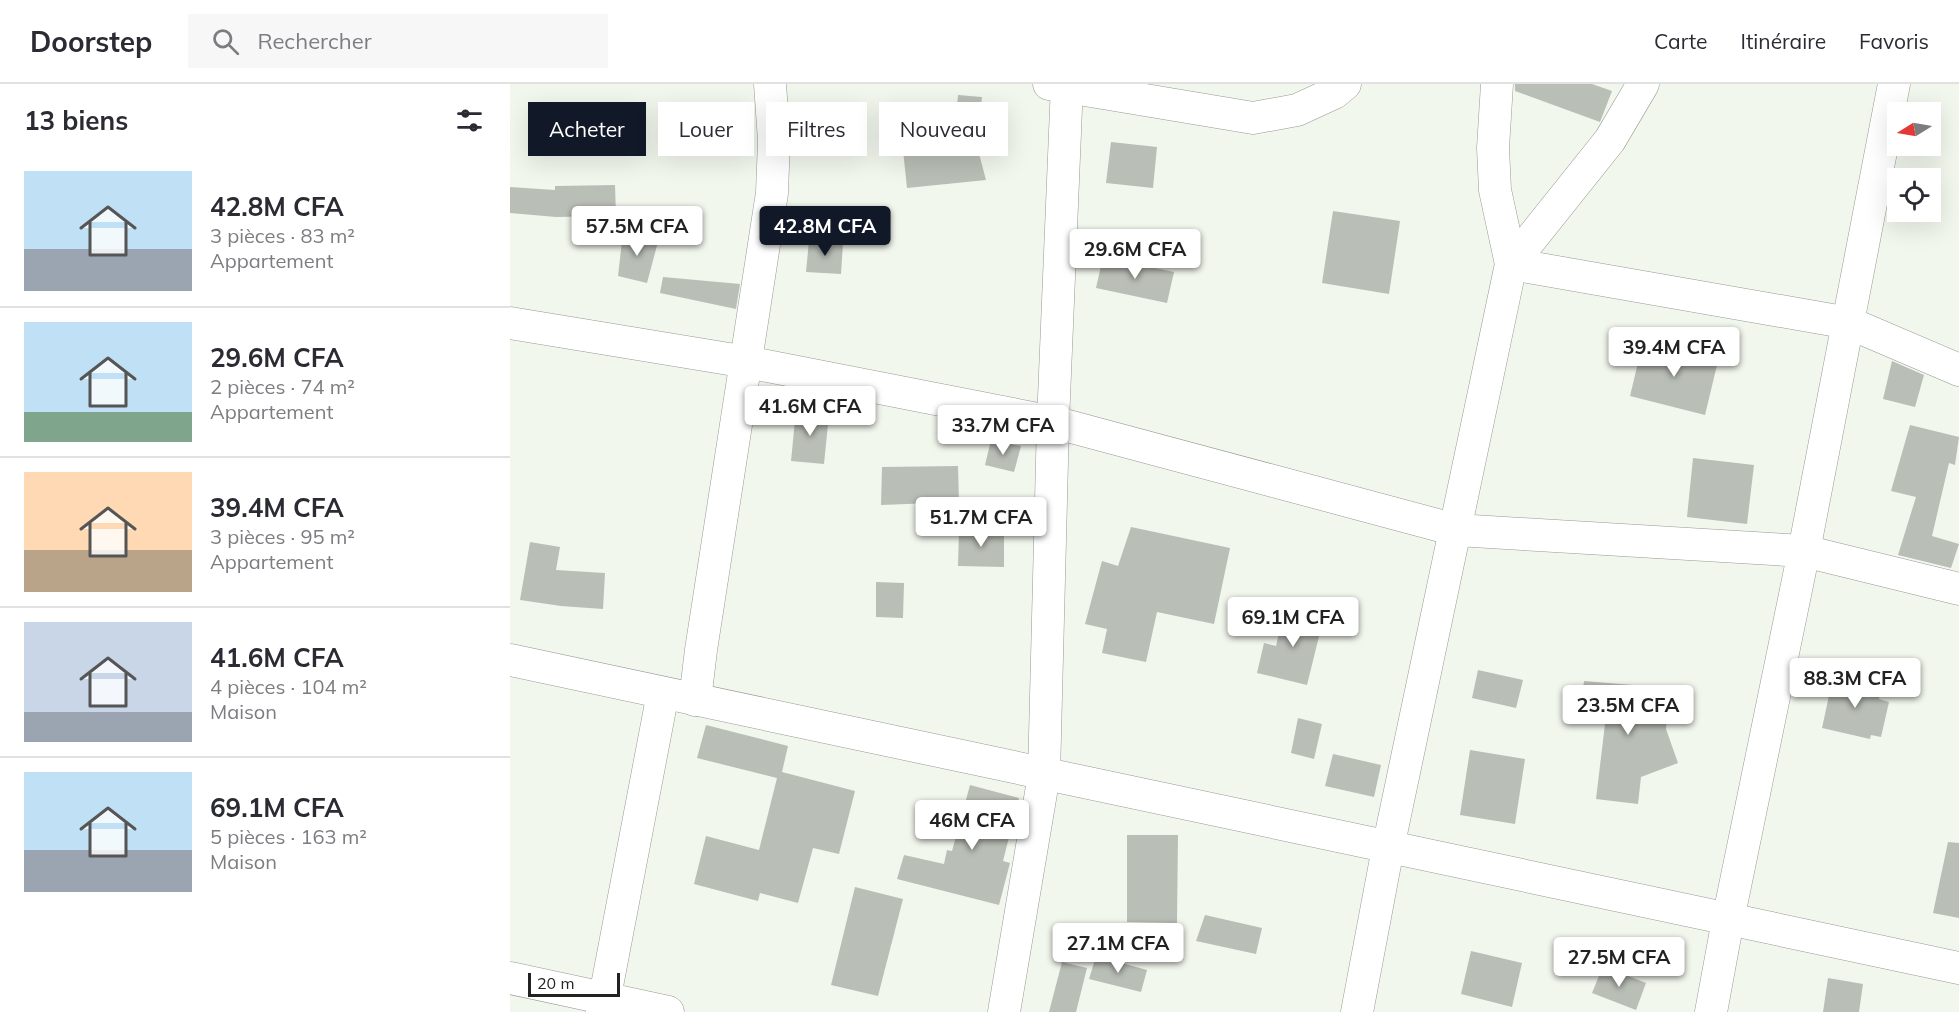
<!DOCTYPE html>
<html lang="fr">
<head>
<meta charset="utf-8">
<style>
	body { margin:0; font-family:Mulish,sans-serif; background:#f7f7f7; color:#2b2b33; height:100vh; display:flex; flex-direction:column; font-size:22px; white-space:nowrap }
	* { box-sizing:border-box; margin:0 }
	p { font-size:20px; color:#7c7c81 }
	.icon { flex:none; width:33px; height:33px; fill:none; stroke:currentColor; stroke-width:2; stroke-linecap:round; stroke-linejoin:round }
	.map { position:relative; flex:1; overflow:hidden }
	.drawer { display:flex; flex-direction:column; background:#fff; width:510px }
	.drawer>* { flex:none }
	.hud { position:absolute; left:18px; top:18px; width:570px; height:54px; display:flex; gap:12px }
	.needle { width:39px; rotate:259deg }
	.controls { position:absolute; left:1377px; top:18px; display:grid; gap:12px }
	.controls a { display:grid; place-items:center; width:54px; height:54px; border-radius:0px; background:#fff; box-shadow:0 6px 24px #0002; font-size:30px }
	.scale { position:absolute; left:18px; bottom:15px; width:92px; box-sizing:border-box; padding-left:6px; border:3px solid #212320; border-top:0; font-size:16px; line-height:21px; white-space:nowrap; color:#212320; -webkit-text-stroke:4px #fff; paint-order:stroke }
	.price { position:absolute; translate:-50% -51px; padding:0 14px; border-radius:6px; background:#fff; color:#222; font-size:20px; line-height:39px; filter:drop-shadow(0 2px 3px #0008) }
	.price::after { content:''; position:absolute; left:50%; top:36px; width:18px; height:14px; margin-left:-9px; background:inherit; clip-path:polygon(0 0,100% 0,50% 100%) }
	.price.on { background:#111827; color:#fff }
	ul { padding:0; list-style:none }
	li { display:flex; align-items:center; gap:18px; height:150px; padding:0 24px }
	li+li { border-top:2px solid #e1e1e2 }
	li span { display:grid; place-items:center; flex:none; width:168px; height:120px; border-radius:0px; color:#555 }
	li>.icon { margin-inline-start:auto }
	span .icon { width:72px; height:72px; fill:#fffc; stroke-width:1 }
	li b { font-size:26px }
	h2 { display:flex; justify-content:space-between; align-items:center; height:72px; padding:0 24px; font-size:26px }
	.chip { padding:0 21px; border-radius:0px; background:#fff; box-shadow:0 6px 24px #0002; font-size:21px; line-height:54px }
	.chip.on { background:#111827; color:#fff }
	header { display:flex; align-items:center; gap:36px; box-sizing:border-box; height:84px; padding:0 30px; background:#fff; border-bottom:2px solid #e1e1e2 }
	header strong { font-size:28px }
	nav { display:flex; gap:33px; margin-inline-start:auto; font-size:21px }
	.search { width:420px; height:54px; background:#f7f7f7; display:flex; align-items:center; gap:15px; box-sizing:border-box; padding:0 21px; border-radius:0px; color:#7c7c81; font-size:22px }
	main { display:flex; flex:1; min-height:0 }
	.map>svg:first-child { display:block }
	.building { fill:#b9beb6 }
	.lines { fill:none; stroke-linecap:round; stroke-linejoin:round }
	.street-casing { stroke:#959a92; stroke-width:33 }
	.street { stroke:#fff; stroke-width:32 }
</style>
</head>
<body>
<header>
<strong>Doorstep</strong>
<div class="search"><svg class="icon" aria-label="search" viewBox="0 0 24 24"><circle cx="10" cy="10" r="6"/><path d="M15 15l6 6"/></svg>Rechercher</div>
<nav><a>Carte</a><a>Itinéraire</a><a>Favoris</a></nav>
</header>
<main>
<section class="drawer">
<h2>13 biens<svg class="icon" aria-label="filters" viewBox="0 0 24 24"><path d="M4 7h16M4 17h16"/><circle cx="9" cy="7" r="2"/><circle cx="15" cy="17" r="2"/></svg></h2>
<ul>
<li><span style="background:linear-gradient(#bfe0f5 65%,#9aa5b1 0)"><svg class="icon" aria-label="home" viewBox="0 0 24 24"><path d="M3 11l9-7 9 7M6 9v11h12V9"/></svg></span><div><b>42.8M CFA</b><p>3 pièces · 83 m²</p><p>Appartement</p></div></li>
<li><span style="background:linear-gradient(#bfe0f5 75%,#7fa58c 0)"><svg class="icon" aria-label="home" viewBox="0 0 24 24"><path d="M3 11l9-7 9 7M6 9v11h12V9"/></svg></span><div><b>29.6M CFA</b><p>2 pièces · 74 m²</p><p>Appartement</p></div></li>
<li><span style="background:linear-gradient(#ffd9b3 65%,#b9a48a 0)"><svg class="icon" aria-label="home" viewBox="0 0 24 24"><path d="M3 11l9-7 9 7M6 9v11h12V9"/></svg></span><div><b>39.4M CFA</b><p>3 pièces · 95 m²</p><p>Appartement</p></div></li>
<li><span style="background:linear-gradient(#c9d6e8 75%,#9aa5b1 0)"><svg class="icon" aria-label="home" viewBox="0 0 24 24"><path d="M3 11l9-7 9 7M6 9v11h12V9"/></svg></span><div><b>41.6M CFA</b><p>4 pièces · 104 m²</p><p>Maison</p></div></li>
<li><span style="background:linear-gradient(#bfe0f5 65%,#9aa5b1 0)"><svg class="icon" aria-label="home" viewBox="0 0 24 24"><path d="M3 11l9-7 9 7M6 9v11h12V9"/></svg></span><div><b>69.1M CFA</b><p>5 pièces · 163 m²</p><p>Maison</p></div></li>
</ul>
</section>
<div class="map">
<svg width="1449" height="928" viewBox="0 0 1449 928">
	<rect width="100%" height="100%" fill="#f2f7ee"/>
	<!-- building -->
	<g class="building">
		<polygon points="1005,0 1082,0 1102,7 1090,38 1005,7"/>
		<polygon points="448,11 472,13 467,62 476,96 397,104 389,29 447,23"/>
		<polygon points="601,58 647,63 643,104 596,99"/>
		<polygon points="105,101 106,132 46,133 0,129 0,103 45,106 45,102"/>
		<polygon points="823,127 890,137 879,210 812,199"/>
		<polygon points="113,148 149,154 137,199 108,192"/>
		<polygon points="299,156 333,159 331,190 296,188"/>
		<polygon points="593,173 664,188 657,219 586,204"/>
		<polygon points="153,193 230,200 226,225 150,209"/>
		<polygon points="1133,258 1208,277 1195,331 1120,312"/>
		<polygon points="1382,277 1414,291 1405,323 1373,315"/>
		<polygon points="286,326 319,330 314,380 281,377"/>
		<polygon points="1400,341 1449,353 1445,381 1439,379 1422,452 1449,460 1441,484 1388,471 1406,413 1381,407"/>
		<polygon points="481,356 511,362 504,388 475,381"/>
		<polygon points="1183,374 1244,381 1237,440 1177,433"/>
		<polygon points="448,382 449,418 371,421 372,383"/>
		<polygon points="621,443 720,464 704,540 647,528 636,578 592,569 597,545 575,540 592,477 608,482"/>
		<polygon points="449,445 494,446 494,483 448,482"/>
		<polygon points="20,458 50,463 46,486 95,489 93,525 51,522 10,516"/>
		<polygon points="366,498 394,499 393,534 366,533"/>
		<polygon points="778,524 814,532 797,601 747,589 754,559 766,562 774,527 777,528"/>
		<polygon points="968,586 1013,596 1006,624 962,614"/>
		<polygon points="1323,593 1372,604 1369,615 1379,618 1371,653 1361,651 1360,655 1312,644"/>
		<polygon points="1074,597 1159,604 1156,645 1168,679 1131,693 1128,720 1086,715 1095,640 1069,637"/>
		<polygon points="788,634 812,640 804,675 781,669"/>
		<polygon points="196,641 278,662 272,688 345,707 329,770 303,764 288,819 250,809 248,817 184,800 196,752 249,766 267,694 187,674"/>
		<polygon points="960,666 1015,675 1005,740 950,731"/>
		<polygon points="823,670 871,681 864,713 815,702"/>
		<polygon points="460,701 509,714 493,777 500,779 489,821 387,795 394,771 434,780 437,766 442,767"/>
		<polygon points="617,751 668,751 667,839 617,838"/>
		<polygon points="1438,758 1449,759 1449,834 1423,829"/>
		<polygon points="345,803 393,815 368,912 321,901"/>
		<polygon points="695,831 752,844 746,870 686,857"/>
		<polygon points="961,867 1012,879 1002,923 951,910"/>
		<polygon points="586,872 637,886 631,908 579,895"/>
		<polygon points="552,878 577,884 566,928 539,928"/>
		<polygon points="1093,882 1136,899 1126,926 1082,909"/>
		<polygon points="1318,894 1353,900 1349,928 1313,928"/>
	</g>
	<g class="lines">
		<defs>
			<g id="street">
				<polyline points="539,0 743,34 787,26 824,9 835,0"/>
				<polyline points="1133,0 1100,56 1001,180 1339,239 1449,286"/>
				<polyline points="0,239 237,278 543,338 946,446 1294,467 1449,505"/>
				<polyline points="0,576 1449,884"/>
				<polyline points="185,616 191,566 262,109 264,56 260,0"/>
				<polyline points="0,894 158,928"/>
				<polyline points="92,928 153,609"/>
				<polyline points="494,928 534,691 543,338 557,0"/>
				<polyline points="847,928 878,764 1001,180 985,106 983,64 987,0"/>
				<polyline points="1201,928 1218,836 1294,467 1384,0"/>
			</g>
		</defs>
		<!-- street casing -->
		<use href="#street" class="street-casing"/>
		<!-- street -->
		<use href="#street" class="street"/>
	</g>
</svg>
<div class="controls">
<a><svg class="needle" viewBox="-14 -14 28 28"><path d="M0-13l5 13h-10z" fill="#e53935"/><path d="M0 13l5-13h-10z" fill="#7c7c81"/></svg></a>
<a><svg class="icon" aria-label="locate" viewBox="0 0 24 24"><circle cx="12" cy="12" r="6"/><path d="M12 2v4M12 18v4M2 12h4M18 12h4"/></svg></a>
</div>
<div class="scale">20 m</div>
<b class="price" style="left:127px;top:173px">57.5M CFA</b>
<b class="price on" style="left:315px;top:173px">42.8M CFA</b>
<b class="price" style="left:625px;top:196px">29.6M CFA</b>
<b class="price" style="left:1164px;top:294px">39.4M CFA</b>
<b class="price" style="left:300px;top:353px">41.6M CFA</b>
<b class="price" style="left:493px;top:372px">33.7M CFA</b>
<b class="price" style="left:471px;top:464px">51.7M CFA</b>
<b class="price" style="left:783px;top:564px">69.1M CFA</b>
<b class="price" style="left:1345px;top:625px">88.3M CFA</b>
<b class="price" style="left:1118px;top:652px">23.5M CFA</b>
<b class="price" style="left:462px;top:767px">46M CFA</b>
<b class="price" style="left:608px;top:890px">27.1M CFA</b>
<b class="price" style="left:1109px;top:904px">27.5M CFA</b>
<div class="hud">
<a class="chip on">Acheter</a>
<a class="chip">Louer</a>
<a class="chip">Filtres</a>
<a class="chip">Nouveau</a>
</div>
</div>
</main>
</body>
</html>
